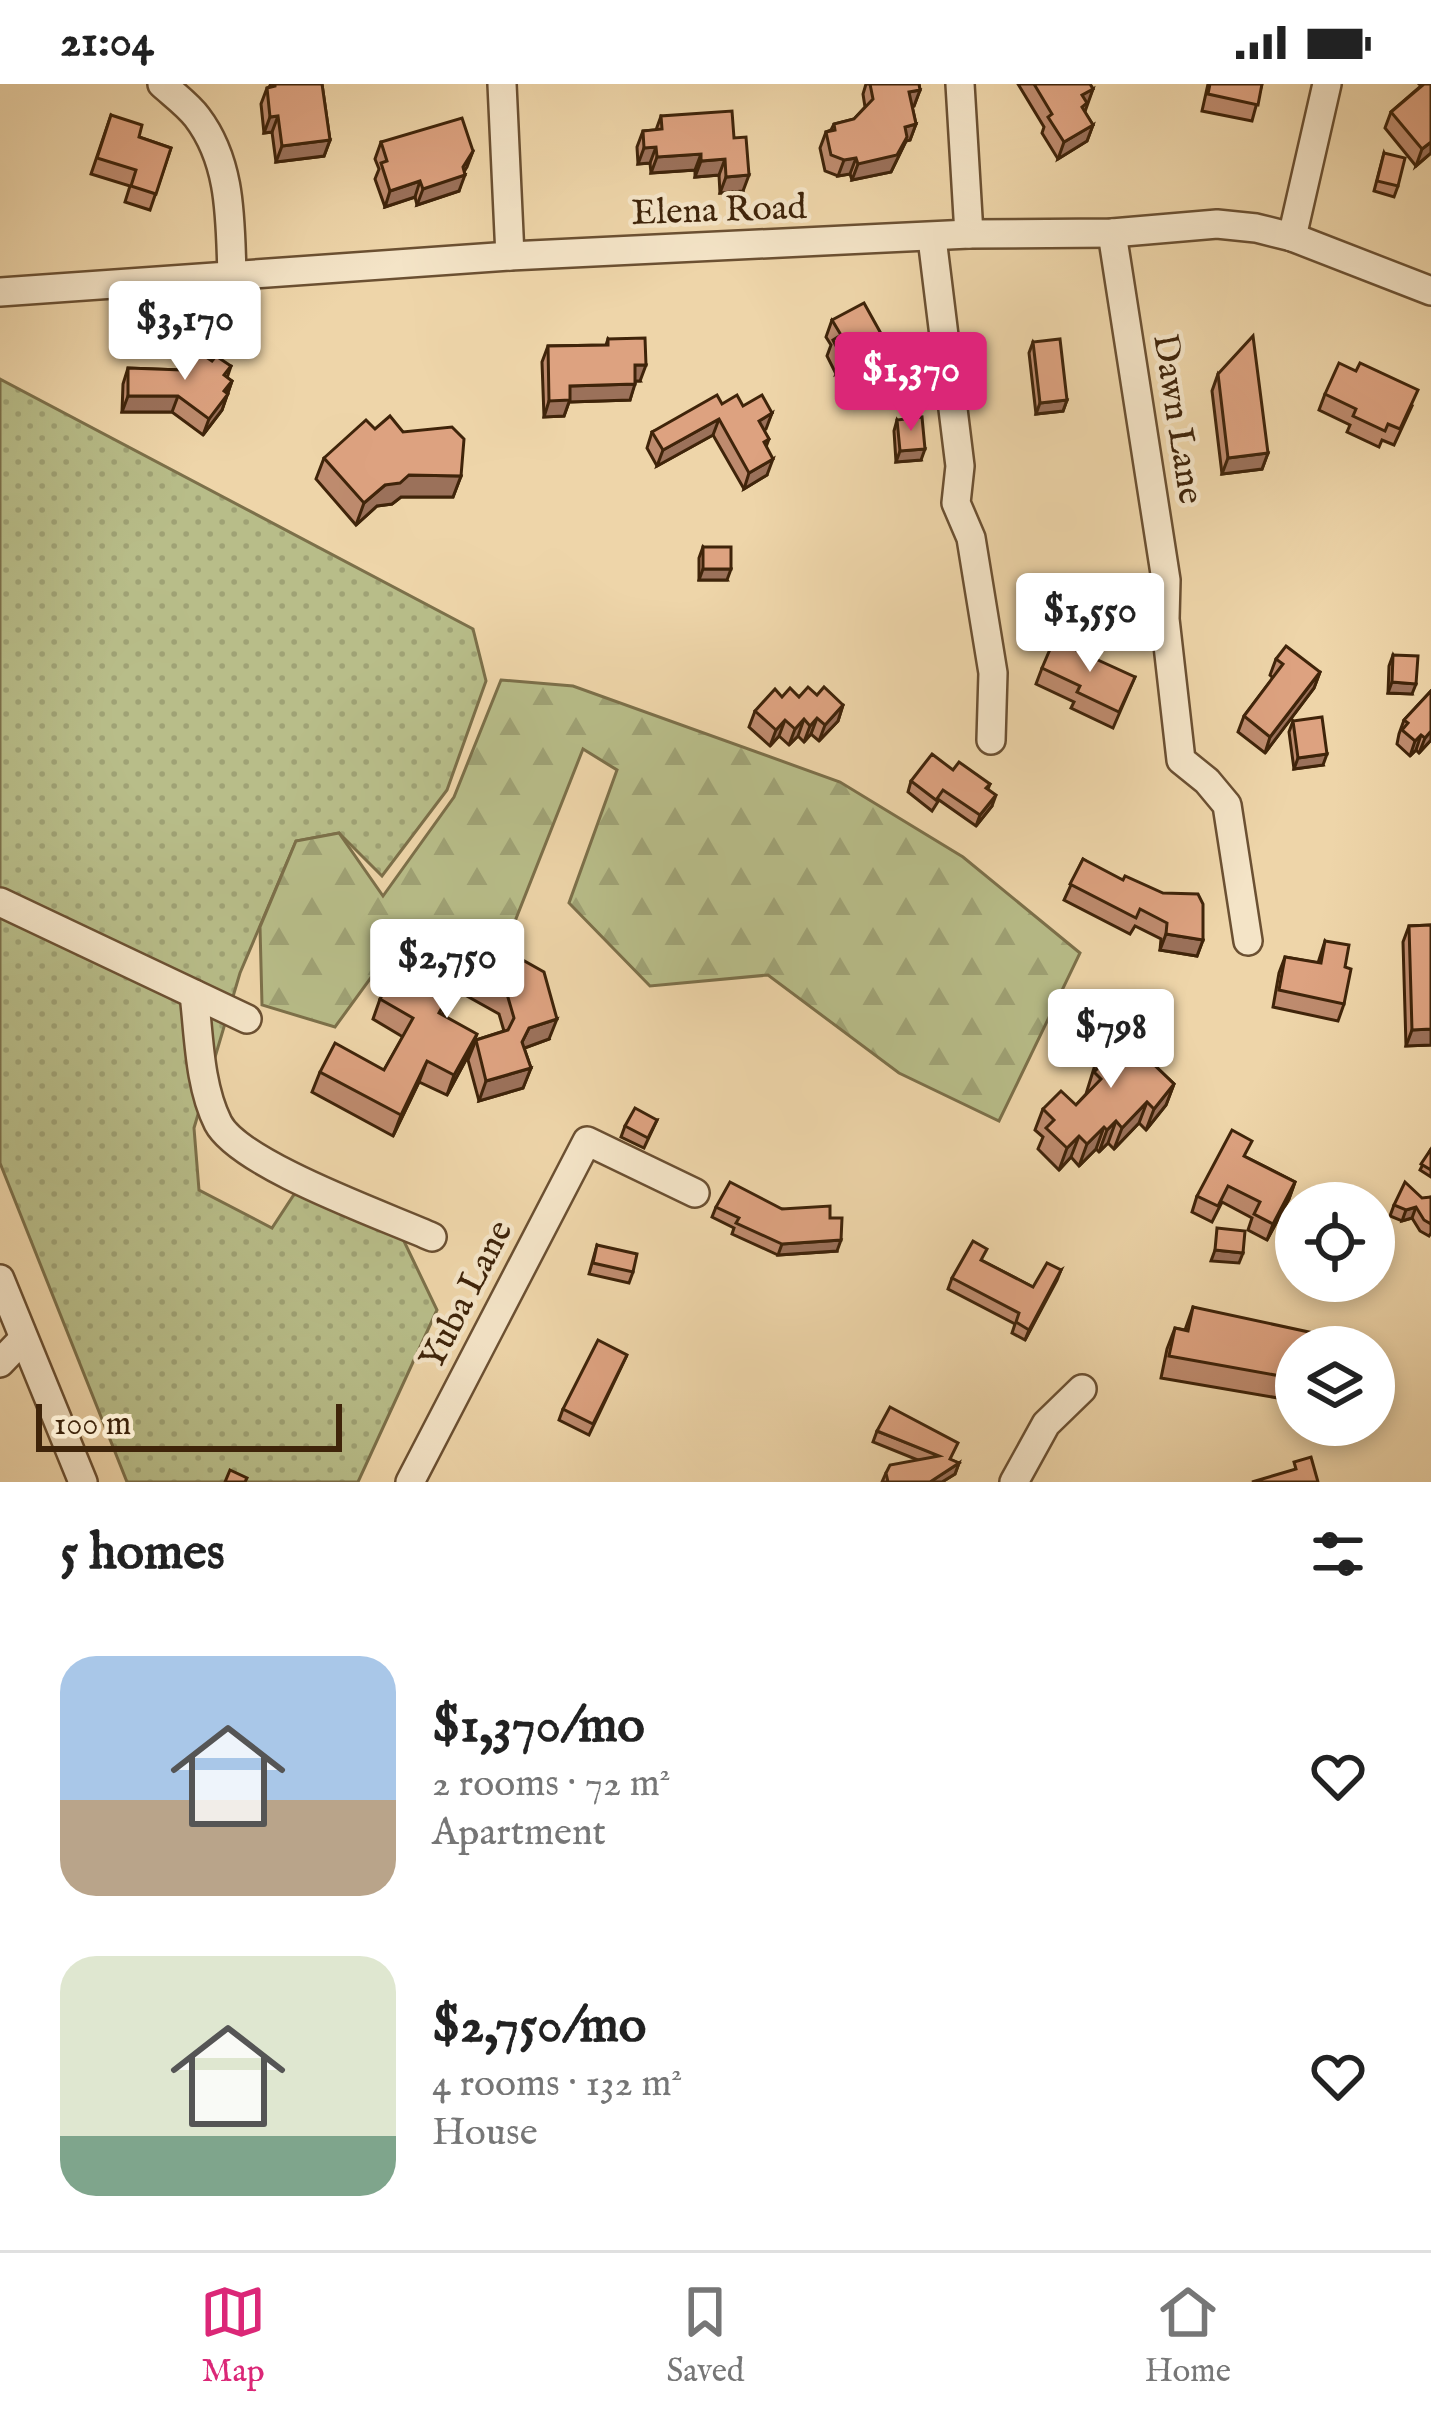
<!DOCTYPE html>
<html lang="en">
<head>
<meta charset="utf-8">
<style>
	body { margin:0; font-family:"IM FELL English",serif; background:#f2f2f2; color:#222; height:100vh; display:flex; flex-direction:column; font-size:45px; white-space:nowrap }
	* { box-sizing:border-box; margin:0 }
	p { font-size:39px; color:#767676 }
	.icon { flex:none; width:66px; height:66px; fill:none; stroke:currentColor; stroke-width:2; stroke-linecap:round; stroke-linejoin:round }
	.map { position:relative; height:1398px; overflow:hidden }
	.drawer { display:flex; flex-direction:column; background:#fff; flex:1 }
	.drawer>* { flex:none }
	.controls { position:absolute; left:1275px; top:1098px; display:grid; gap:24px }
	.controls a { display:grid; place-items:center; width:120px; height:120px; border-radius:50%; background:#fff; box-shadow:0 6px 18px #0003; font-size:60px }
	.scale { position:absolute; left:36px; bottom:30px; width:306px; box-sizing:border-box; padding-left:12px; border:6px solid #3f240a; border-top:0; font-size:33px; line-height:42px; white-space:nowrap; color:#3f240a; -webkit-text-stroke:9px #f4e4c7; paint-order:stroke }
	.price { position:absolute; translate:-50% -102px; padding:0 27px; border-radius:12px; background:#fff; color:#222; font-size:39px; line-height:78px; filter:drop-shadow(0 3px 6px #0008) }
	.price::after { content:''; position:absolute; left:50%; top:72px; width:36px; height:27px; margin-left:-18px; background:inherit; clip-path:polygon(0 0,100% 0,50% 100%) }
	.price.selected { background:#db2777; color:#fff }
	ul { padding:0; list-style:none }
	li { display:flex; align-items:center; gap:36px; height:300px; padding:0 60px }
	li span { display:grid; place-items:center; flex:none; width:336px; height:240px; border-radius:36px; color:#555 }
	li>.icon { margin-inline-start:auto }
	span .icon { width:144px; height:144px; fill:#fffc; stroke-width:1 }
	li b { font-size:51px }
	h2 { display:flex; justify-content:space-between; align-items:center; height:144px; padding:0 60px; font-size:51px }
	.status { display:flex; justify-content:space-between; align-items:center; height:84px; padding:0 60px; background:#fff; direction:ltr }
	.status svg { height:33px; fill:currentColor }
	.dock { display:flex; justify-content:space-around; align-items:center; height:168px; border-top:3px solid #e0e0e0; background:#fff; font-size:33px; color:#767676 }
	.dock a { display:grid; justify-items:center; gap:6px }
	.dock .selected { color:#db2777 }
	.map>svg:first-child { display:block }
	.grass { fill:url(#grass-dots); stroke:#7c704a; stroke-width:3 }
	.forest { fill:url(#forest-firs); stroke:#7c704a; stroke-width:3 }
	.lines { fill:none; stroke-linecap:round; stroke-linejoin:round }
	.minor-casing { stroke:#6b5032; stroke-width:32 }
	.minor { stroke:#f4e4c7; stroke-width:27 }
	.wall { fill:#be8b6e; stroke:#3f240a; stroke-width:3 }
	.shaded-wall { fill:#9b715a; stroke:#3f240a; stroke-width:3 }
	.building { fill:#dda280; stroke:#3f240a; stroke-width:3 }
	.labels { text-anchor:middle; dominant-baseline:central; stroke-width:9; stroke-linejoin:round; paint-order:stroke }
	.street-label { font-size:36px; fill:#3f240a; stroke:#f4e4c7 }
</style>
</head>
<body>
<div class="status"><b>21:04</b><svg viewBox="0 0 49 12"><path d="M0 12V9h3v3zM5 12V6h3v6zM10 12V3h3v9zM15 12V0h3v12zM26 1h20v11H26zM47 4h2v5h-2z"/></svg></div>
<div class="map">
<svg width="1431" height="1398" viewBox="0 0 1431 1398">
	<defs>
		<pattern id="grass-dots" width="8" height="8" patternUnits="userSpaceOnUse" patternTransform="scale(3)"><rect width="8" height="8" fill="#b8bd89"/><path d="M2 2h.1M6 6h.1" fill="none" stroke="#9fa275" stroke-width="1.8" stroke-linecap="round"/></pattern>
		<pattern id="forest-firs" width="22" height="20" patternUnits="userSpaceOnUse" patternTransform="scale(3)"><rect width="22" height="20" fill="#b8bd89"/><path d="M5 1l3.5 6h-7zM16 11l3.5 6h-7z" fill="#9fa275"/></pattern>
	</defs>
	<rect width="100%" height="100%" fill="#eed5a9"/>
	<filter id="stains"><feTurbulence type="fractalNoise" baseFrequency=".00167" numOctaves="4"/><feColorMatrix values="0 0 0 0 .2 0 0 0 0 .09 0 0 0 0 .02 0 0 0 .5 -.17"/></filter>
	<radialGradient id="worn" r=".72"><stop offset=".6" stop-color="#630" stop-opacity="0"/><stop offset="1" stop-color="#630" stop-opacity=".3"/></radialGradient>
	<!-- grass -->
	<polygon class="grass" points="0,295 473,545 486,597 447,706 382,792 339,749 296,757 240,889 194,1044 199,1106 272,1144 297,1106 402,1153 437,1226 358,1398 127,1398 0,1079"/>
	<!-- forest -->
	<polygon class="forest" points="501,596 573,602 840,698 963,773 1080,869 999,1037 899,989 768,891 650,902 569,819 617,686 583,665 506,860 391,866 335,943 262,921 260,843 296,757 339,749 383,812 454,713"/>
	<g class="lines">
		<defs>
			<g id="minor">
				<path d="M 162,0 C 173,10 188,21 197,33 C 232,79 230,136 232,191"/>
				<polyline points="502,0 510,172"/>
				<polyline points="960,0 969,150"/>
				<polyline points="1112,149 1166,496 1165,535 1181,676 1207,697 1227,721 1248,857"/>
				<polyline points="1292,153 1327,0"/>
				<polyline points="932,154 960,382 956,419 971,454 993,589 991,656"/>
				<polyline points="0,208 510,172 969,150 1112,149 1217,140 1256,144 1292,153 1431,207"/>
				<polyline points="0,818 247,935"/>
				<path d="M 194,910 C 199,951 199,1001 218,1039 C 240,1081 385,1132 432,1153"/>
				<polyline points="0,1195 83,1398"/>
				<polyline points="0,1279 23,1255"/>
				<polyline points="410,1398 587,1057 695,1109"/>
				<polyline points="1014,1398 1046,1340 1082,1305"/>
			</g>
		</defs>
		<!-- minor casing -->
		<use href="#minor" class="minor-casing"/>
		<!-- minor -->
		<use href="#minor" class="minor"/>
	</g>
	<!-- wall -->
	<g class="wall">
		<polygon points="271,0 322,0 330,56 324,72 276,78 272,48 264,49 261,20 267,4 269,3"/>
		<polygon points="866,0 919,0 920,6 914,22 912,22 916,40 910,56 906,57 891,88 852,96 850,90 838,92 825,87 820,64 826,48 831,46 834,40 854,35 865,23 863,10"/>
		<polygon points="1018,0 1090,0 1093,5 1084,27 1093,41 1087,57 1058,75 1042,49 1044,43"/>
		<polygon points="1208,0 1262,0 1252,37 1202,27"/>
		<polygon points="1419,0 1431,0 1431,69 1416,82 1385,44 1391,28 1421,2"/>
		<polygon points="111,31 139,53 171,64 150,126 125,118 130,102 91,90"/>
		<polygon points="661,32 734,54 743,107 720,109 719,91 695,93 695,86 651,89 650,79 638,80 637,63 643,47 656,46"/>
		<polygon points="381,58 473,67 464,88 459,107 417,121 415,113 385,123 375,95 379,85 375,75"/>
		<polygon points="1384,69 1398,102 1394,113 1374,107"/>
		<polygon points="832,236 888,289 856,306 845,285 836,290 827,272 831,261 826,253"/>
		<polygon points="608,255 640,297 635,297 630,316 569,318 564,332 544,333 542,278 548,262 606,261"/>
		<polygon points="1033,258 1067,316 1063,327 1036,330 1029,269"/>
		<polygon points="212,277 231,282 227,294 232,297 222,326 203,351 172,328 122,328 123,300 128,284 182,286"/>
		<polygon points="1218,290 1268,369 1262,385 1222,390 1212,307"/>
		<polygon points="1325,310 1412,322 1394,361 1382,356 1379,363 1347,348 1350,341 1319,326"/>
		<polygon points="722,320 743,322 772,329 764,347 769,355 766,363 767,391 744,405 713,351 657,382 647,364 652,348"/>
		<polygon points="897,336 921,376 896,378 894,347"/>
		<polygon points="375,345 403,348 461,392 453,413 401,413 392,420 377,422 356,441 316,395 324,374"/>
		<polygon points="703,463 727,496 699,496 699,474"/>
		<polygon points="1393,571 1412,610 1388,609 1389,582"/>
		<polygon points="1276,575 1320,588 1314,604 1265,669 1238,648 1244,632 1273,594 1270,591"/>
		<polygon points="1042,584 1135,593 1113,644 1071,624 1074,618 1036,600"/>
		<polygon points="1431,607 1431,656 1419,669 1416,666 1410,672 1397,660 1399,650 1404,636"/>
		<polygon points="817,611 843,621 838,637 819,657 811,650 804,658 798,652 789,661 779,652 770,662 749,643 755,627 782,613"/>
		<polygon points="1293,637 1323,681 1294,685 1289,648"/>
		<polygon points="953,686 990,700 988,705 992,722 976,742 939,716 932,727 908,708 911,697"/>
		<polygon points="1083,775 1203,856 1197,872 1160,866 1161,855 1135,842 1130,850 1064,816"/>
		<polygon points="1431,841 1431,961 1406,962 1403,858 1409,842"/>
		<polygon points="480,852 549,955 524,964 531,984 523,1004 479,1017 468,976 476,956 504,947 499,930 456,906 442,930 469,970 447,1011 419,998 393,1052 312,1008 320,988 384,986 403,953 373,935 380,915 424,870"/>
		<polygon points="1325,857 1345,883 1344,920 1338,937 1273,923 1279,889 1285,873 1318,879"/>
		<polygon points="1099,968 1150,977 1174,1000 1166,1021 1146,1046 1139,1039 1114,1065 1108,1059 1099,1068 1096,1065 1079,1082 1071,1073 1059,1086 1038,1065 1043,1053 1035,1046 1043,1025 1076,1021 1086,1010"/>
		<polygon points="657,1036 644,1064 621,1053 625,1042"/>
		<polygon points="1431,1065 1431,1093 1420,1086"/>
		<polygon points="1246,1073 1295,1098 1289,1115 1267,1156 1248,1146 1252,1134 1222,1118 1212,1138 1192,1128 1197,1112"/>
		<polygon points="1431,1113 1431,1149 1429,1152 1420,1147 1412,1134 1402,1137 1390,1132 1394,1121"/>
		<polygon points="716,1123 782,1125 830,1134 837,1167 778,1171 732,1150 734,1144 712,1133"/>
		<polygon points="597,1161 633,1188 629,1199 589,1190"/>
		<polygon points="983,1177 1033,1203 1061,1186 1025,1256 1012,1249 1015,1240 948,1205 952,1194"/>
		<polygon points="1193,1223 1296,1263 1296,1297 1285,1295 1278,1314 1161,1294 1167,1265 1175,1244 1185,1246"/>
		<polygon points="627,1271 589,1351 559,1336 563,1325"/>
		<polygon points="877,1347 959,1379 955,1390 942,1398 882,1398 886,1389 918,1376 873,1358"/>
	</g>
	<!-- shaded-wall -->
	<g class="shaded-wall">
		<polygon points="1093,5 1082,36 1082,11"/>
		<polygon points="920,6 914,22 903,24 909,8"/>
		<polygon points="278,32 272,48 264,49 270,33"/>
		<polygon points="916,40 910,56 906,57 891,88 852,96 858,80 905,43"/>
		<polygon points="1093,41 1087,57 1058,75 1064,58"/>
		<polygon points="330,56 324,72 276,78 282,62"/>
		<polygon points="1431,58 1431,69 1416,82 1422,65"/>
		<polygon points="656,63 650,79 638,80 644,64"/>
		<polygon points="473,67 467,83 461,92 465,91 459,107 417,121 423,105 463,83"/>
		<polygon points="701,70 695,86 651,89 657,73"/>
		<polygon points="856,74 850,90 838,92 844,76"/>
		<polygon points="725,75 719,91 695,93 701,77"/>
		<polygon points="749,91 743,107 720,109 726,93"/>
		<polygon points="420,97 415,113 385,123 390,107"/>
		<polygon points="851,269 845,285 836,290 842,274"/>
		<polygon points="894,273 888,289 856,306 862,290"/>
		<polygon points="635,281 646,281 640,297 629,297"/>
		<polygon points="232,297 222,326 203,351 209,335"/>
		<polygon points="635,300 630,316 569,318 564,332 544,333 549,317 570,302"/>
		<polygon points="128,312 178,312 172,328 122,328"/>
		<polygon points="1067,316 1063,327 1036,330 1040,319"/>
		<polygon points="772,329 766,345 753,353 759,337"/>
		<polygon points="719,335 713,351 657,382 663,366"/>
		<polygon points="925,365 921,376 896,378 900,367"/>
		<polygon points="1268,369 1262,385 1222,390 1228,374"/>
		<polygon points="773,375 767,391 744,405 749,389"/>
		<polygon points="409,391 461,392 453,413 401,413 392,420 377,422 356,441 364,419 385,401"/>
		<polygon points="703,485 731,485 727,496 699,496"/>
		<polygon points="1320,588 1314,604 1265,669 1270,653"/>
		<polygon points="1392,598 1416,600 1412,610 1388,609"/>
		<polygon points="843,621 838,637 819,657 825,641"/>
		<polygon points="817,634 811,650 804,658 810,642"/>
		<polygon points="804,635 798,652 789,661 795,645"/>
		<polygon points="785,636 779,652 770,662 776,646"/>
		<polygon points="1431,647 1431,656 1419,669 1425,654"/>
		<polygon points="1421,651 1416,666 1410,672 1415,657"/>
		<polygon points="1327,670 1323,681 1294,685 1298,674"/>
		<polygon points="996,711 992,722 976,742 980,731"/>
		<polygon points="1166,850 1203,856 1197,872 1160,866"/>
		<polygon points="463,885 456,906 432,949 439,929"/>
		<polygon points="557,935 549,955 522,965 522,958 529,944"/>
		<polygon points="1431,945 1431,961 1406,962 1412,946"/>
		<polygon points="477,950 469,970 447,1011 454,991"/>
		<polygon points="427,977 419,998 393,1052 401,1031"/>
		<polygon points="531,984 523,1004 479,1017 486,997"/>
		<polygon points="1174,1000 1166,1021 1146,1046 1154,1025"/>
		<polygon points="1147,1018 1139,1039 1114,1065 1122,1044"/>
		<polygon points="1116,1037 1108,1059 1099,1068 1107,1046"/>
		<polygon points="1104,1043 1096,1065 1079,1082 1087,1060"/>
		<polygon points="1079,1052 1071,1073 1059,1086 1067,1064"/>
		<polygon points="1295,1098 1289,1115 1267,1156 1273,1140"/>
		<polygon points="1416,1123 1412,1134 1402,1137 1406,1126"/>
		<polygon points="841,1156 837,1167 778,1171 782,1160"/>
		<polygon points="1215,1166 1243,1169 1239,1179 1211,1177"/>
		<polygon points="1061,1186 1057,1196 1025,1256 1029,1246"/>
		<polygon points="959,1379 955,1390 942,1398 930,1398"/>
	</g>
	<!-- building -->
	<g class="building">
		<polygon points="275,0 322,0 330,56 282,62 278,32 270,33 267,4 275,2"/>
		<polygon points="870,0 919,0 920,6 909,8 916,40 905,43 907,53 897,71 858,80 856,74 844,76 831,71 826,48 835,46 834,40 854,35 873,15"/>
		<polygon points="1034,0 1090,0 1093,5 1082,11 1087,19 1082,23 1093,41 1064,58 1048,33 1052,30"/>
		<polygon points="1210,0 1262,0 1258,21 1208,10"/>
		<polygon points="1424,0 1431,0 1431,58 1422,65 1391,28"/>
		<polygon points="732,27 734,54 746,53 749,91 726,93 725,75 701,77 701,70 657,73 656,63 644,64 643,47 662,45 661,32"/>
		<polygon points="111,31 142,41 139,53 171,64 156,110 131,102 136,86 97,74"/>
		<polygon points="462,34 473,67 463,83 465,91 423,105 420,97 390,107 381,79 387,77 381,58"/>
		<polygon points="1384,69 1405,74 1398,102 1377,97"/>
		<polygon points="864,219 894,273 862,290 851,269 842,274 833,256 841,251 832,236"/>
		<polygon points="1253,252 1268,369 1228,374 1218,290"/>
		<polygon points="645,254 646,281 635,281 635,300 570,302 570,316 549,317 548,262 608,261 608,255"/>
		<polygon points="1060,255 1067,316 1040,319 1033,258"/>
		<polygon points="197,267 212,277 216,272 231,282 224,291 232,297 224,307 228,310 209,335 178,312 128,312 128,284 182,286"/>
		<polygon points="1339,279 1356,287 1360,279 1418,306 1400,345 1388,340 1385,347 1353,332 1356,325 1325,310"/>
		<polygon points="717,311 722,320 737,311 743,322 762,311 772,329 759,337 769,355 764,358 773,375 749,389 719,335 663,366 652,348"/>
		<polygon points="390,332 403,348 452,343 464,355 461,392 409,391 400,399 385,401 364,419 324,374 366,336 375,345"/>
		<polygon points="922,333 925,365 900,367 897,336"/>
		<rect x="703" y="463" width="28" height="22"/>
		<polygon points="1054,556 1135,593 1119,628 1077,608 1080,602 1042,584"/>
		<polygon points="1286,562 1320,588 1270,653 1244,632 1283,580 1276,575"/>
		<polygon points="1393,571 1418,572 1416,600 1392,598"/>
		<polygon points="808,603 817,611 824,603 843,621 825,641 817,634 810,642 804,635 795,645 785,636 776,646 755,627 775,605 782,613 790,604 799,613"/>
		<polygon points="1431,607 1431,647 1425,654 1421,651 1415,657 1402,646 1408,639 1404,636"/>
		<polygon points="1322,633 1327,670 1298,674 1293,637"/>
		<polygon points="932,670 953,686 959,678 990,700 986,704 996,711 980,731 943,706 936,716 911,697"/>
		<polygon points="1083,775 1123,796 1125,792 1163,809 1198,810 1203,820 1203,856 1166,850 1167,839 1140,825 1136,834 1070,800"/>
		<polygon points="1431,841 1431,945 1412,946 1409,842"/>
		<polygon points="480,852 544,888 557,935 529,944 522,958 531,984 486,997 476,956 508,946 514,934 507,910 463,885 439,929 477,950 454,991 427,977 401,1031 320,988 335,959 384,986 413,934 380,915 410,862 424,870"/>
		<polygon points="1325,857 1349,861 1345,883 1351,885 1344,920 1279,906 1285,873 1321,879"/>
		<polygon points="1126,940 1154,967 1147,974 1174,1000 1154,1025 1147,1018 1122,1044 1116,1037 1107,1046 1104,1043 1087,1060 1079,1052 1067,1064 1046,1044 1054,1036 1043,1025 1061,1007 1076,1021 1101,995 1094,988 1107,975 1099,968"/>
		<polygon points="635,1024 657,1036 648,1054 625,1042"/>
		<polygon points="1232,1046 1252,1057 1244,1072 1295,1098 1273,1140 1254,1130 1260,1118 1228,1102 1218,1122 1197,1112"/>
		<polygon points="1431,1065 1431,1086 1421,1080"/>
		<polygon points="730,1098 782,1125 830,1122 830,1134 842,1134 841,1156 782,1160 736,1139 739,1134 716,1123"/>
		<polygon points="1405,1098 1422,1114 1431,1113 1431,1140 1424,1136 1416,1123 1406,1126 1394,1121"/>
		<polygon points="1217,1144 1245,1147 1243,1169 1215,1166"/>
		<polygon points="973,1157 987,1165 981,1176 1033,1203 1047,1179 1061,1186 1029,1246 1016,1238 1019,1229 952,1194"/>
		<polygon points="597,1161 637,1170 633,1188 593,1179"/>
		<polygon points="1193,1223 1318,1250 1315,1263 1296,1263 1296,1274 1290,1273 1286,1293 1169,1272 1175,1244 1188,1247"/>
		<polygon points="598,1256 627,1271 593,1340 563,1325"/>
		<polygon points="890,1323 958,1359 950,1375 959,1379 930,1398 888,1398 886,1389 890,1381 939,1372 877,1347"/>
		<polygon points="1311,1373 1318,1398 1252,1398 1296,1385 1294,1378"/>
		<polygon points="230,1386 247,1394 245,1398 225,1398"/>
	</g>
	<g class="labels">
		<!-- street labels -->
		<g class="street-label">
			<text transform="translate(719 127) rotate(-2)">Elena Road</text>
			<text transform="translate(1177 335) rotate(81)">Dawn Lane</text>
			<text transform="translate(467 1211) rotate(-63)">Yuba Lane</text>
		</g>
	</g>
	<rect width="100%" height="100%" filter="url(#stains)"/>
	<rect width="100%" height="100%" fill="url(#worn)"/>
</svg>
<div class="controls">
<a><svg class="icon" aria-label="locate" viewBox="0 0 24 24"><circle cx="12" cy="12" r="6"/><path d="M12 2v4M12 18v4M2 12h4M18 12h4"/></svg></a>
<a><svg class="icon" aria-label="layers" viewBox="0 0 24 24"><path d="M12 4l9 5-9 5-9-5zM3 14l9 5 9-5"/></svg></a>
</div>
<div class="scale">100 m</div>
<b class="price" style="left:185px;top:299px">$3,170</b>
<b class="price selected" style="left:911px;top:350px">$1,370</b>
<b class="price" style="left:1090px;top:591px">$1,550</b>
<b class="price" style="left:447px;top:937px">$2,750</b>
<b class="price" style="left:1111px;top:1007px">$798</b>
</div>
<section class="drawer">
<h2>5 homes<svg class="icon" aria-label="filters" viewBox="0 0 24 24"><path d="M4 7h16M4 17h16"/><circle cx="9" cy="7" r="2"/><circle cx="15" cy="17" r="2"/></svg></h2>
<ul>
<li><span style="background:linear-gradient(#a9c7e8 60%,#b9a48a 0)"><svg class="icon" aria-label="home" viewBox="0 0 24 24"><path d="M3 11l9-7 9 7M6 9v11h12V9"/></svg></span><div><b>$1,370/mo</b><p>2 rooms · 72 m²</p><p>Apartment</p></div><svg class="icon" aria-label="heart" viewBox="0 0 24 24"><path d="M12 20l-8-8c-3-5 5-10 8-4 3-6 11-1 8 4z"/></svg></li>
<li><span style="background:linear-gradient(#dfe7d0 75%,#7fa58c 0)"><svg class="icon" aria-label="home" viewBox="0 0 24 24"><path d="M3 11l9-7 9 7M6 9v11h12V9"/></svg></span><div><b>$2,750/mo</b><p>4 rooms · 132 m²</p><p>House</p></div><svg class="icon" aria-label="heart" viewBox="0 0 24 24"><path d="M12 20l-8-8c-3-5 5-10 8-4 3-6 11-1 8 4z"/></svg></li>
</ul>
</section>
<nav class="dock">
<a class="selected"><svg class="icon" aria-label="map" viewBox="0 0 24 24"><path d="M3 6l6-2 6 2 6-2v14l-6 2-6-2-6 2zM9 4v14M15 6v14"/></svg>Map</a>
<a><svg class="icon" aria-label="saved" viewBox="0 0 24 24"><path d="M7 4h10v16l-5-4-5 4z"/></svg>Saved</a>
<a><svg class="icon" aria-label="home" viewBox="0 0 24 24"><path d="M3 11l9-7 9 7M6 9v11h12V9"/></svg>Home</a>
</nav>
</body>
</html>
